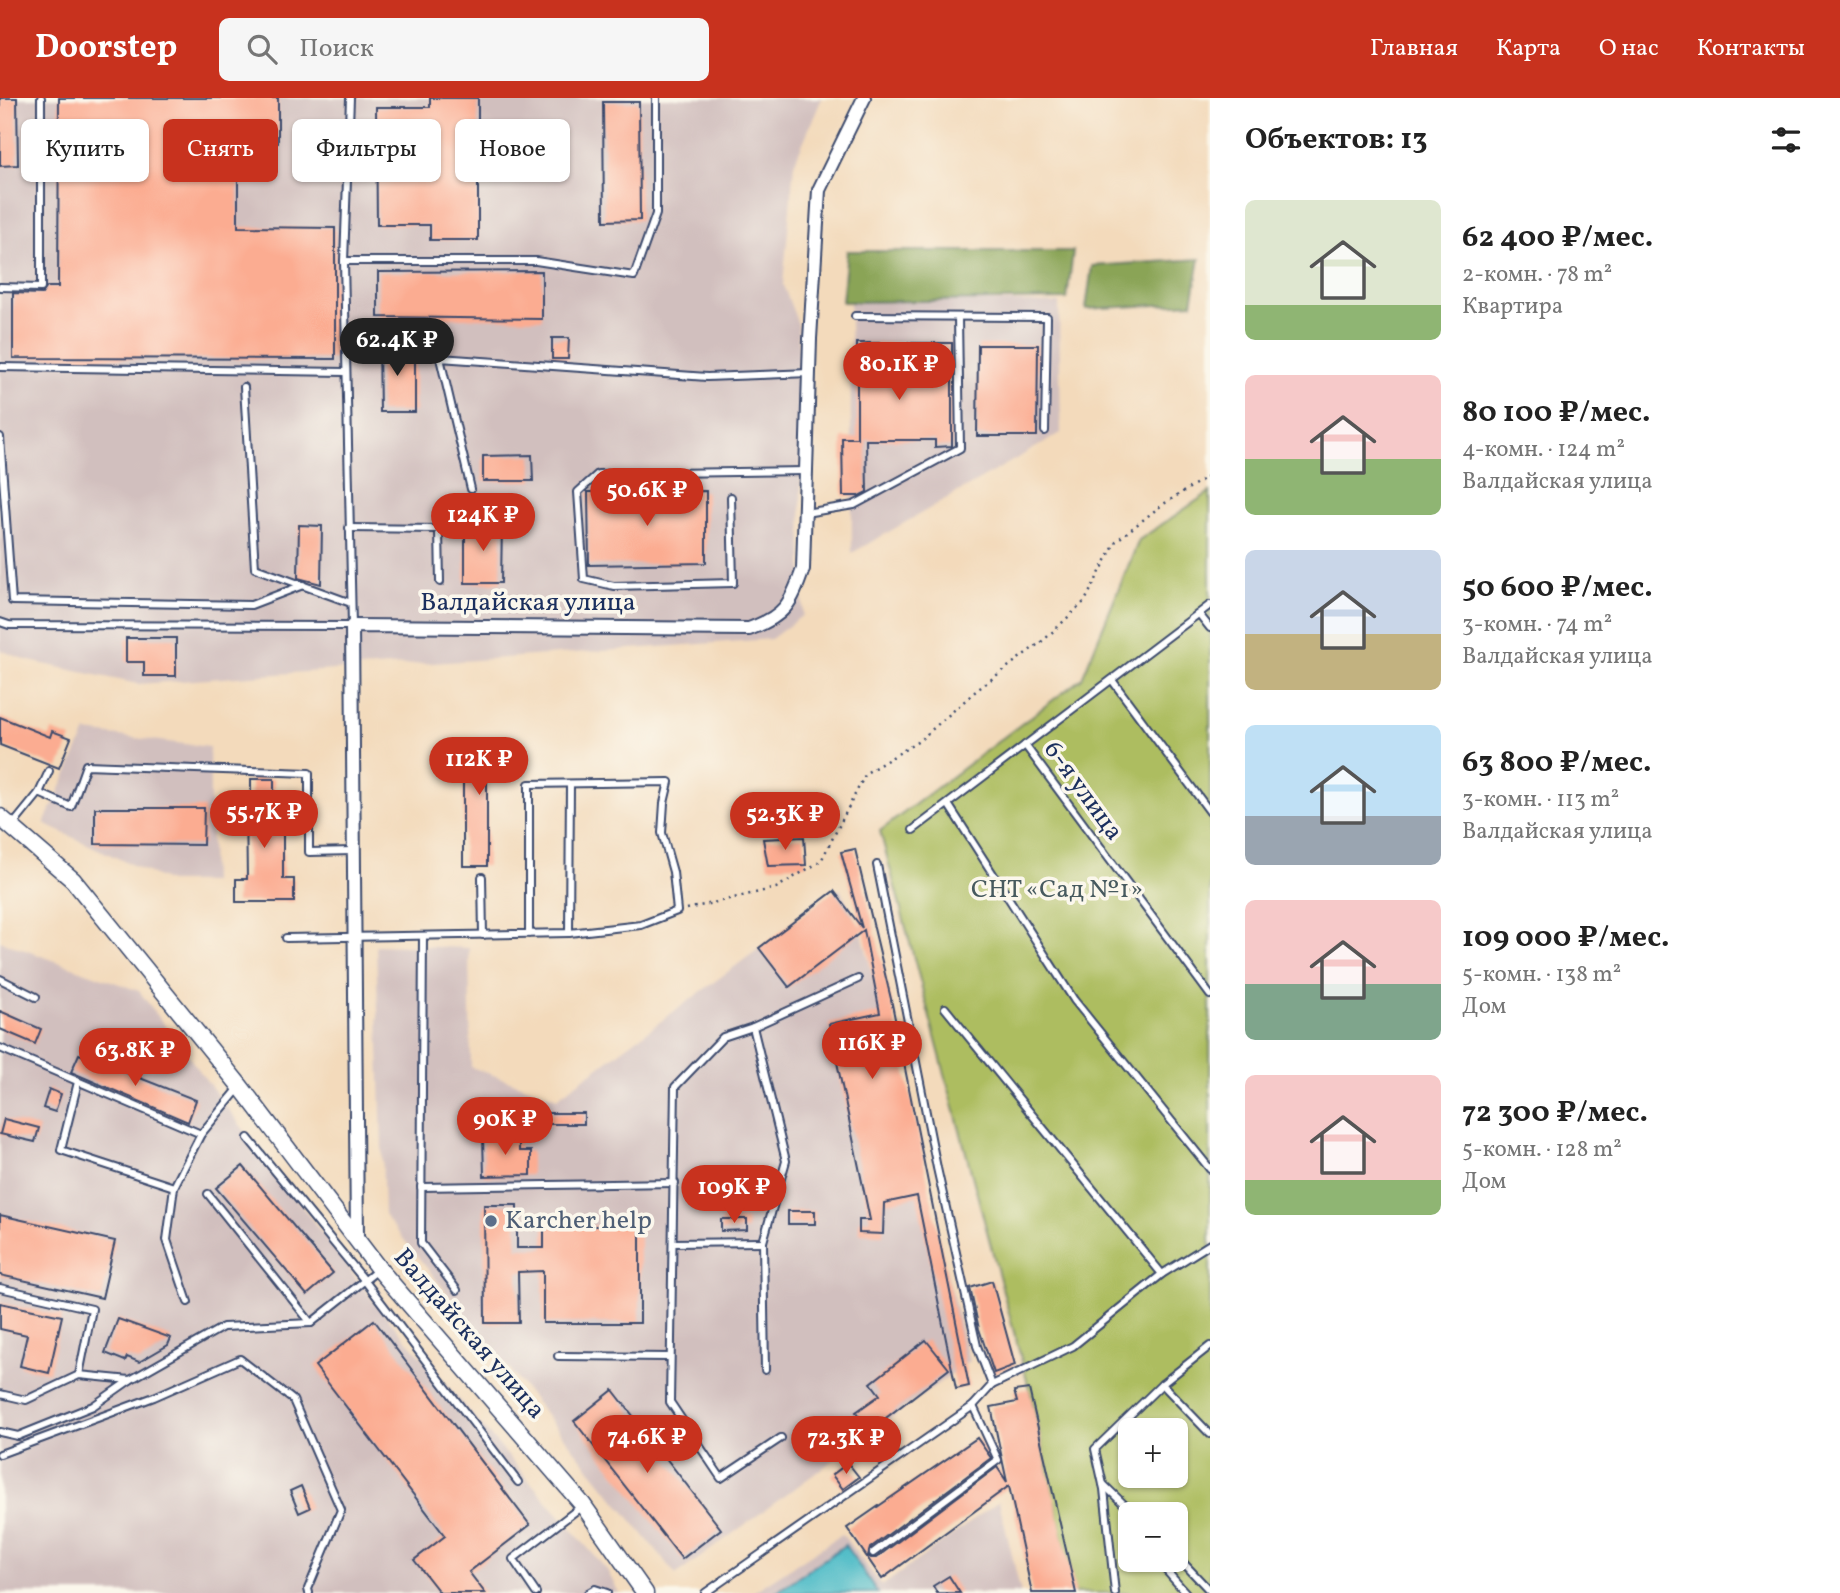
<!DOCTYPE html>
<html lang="ru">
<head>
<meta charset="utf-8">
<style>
	body { margin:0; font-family:Vollkorn,serif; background:#f6f6f6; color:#222; height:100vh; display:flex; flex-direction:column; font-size:26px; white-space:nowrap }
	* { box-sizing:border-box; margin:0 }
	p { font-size:23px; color:#767676 }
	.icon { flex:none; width:38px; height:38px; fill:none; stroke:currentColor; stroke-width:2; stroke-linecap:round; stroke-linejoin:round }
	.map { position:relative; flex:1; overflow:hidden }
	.sheet { display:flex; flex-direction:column; background:#fff; width:630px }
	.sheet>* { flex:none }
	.banner { position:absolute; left:21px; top:21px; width:665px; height:63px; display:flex; gap:14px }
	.tools { position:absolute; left:1118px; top:1320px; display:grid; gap:14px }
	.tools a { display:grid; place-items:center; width:70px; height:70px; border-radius:10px; background:#fff; box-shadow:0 2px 5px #0004; font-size:35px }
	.price { position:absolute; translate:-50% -60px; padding:0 16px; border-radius:24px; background:#c8321e; color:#fff; font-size:23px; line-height:46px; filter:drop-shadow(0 2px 4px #0008) }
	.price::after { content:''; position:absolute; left:50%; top:42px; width:21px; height:16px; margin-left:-10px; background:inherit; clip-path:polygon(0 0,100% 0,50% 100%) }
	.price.current { background:#222; color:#fff }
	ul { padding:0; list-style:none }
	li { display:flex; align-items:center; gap:21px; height:175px; padding:0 35px }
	li span { display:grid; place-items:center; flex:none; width:196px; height:140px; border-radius:10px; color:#555 }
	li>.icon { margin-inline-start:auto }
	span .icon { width:84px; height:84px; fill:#fffc; stroke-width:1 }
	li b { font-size:30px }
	h2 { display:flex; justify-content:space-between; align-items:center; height:84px; padding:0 35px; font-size:30px }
	.chip { padding:0 24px; border-radius:10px; background:#fff; box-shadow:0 2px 5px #0004; font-size:24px; line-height:63px }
	.chip.current { background:#c8321e; color:#fff }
	header { display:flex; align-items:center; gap:42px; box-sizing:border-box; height:98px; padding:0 35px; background:#c8321e; color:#fff }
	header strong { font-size:33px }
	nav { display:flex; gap:38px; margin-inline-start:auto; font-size:24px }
	.search { width:490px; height:63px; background:#f6f6f6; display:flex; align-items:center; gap:18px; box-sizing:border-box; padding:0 24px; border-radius:10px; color:#767676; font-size:26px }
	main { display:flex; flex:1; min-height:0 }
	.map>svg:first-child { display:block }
	.industrial { fill:#d1bfbe }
	.green { fill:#adbd60; stroke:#64765f; stroke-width:2; fill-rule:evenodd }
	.forest { fill:#8aa456; stroke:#526a5a; stroke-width:2 }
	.water { fill:#4fbcc7; stroke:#357692; stroke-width:2 }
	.building { fill:#fbac91 }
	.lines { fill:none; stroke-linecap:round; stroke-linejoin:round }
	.service-casing { stroke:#3b496c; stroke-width:10 }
	.minor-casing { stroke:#3b496c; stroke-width:16 }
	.tertiary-casing { stroke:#3b496c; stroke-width:19 }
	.path { stroke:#3b496c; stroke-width:2.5; stroke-dasharray:2 5; stroke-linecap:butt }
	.service { stroke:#fff; stroke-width:6 }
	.minor { stroke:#fff; stroke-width:12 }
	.tertiary { stroke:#fff; stroke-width:16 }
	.service-dot { fill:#5c6f8a; stroke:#fbf7ec; stroke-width:2.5 }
	.labels { text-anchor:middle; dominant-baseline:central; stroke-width:7; stroke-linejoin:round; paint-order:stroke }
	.street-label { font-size:26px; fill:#1b2f5e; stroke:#fbf7ec }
	.park-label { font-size:26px; fill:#475a5f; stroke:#fbf7ec }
	.service-label { font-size:26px; fill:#4e5e75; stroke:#fbf7ec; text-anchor:start }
</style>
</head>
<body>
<header>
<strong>Doorstep</strong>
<div class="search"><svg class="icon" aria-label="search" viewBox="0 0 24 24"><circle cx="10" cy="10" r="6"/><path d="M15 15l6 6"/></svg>Поиск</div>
<nav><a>Главная</a><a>Карта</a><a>О нас</a><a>Контакты</a></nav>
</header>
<main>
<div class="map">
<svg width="1210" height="1495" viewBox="0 0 1210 1495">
	<rect width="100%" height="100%" fill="#fbf7ec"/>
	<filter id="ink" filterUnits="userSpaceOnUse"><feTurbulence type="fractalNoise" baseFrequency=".0143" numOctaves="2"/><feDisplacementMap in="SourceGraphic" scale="14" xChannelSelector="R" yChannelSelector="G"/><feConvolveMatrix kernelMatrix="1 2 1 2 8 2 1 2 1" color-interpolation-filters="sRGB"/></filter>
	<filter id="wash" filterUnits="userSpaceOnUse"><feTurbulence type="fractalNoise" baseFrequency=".00686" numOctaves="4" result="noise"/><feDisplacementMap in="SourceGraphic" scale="28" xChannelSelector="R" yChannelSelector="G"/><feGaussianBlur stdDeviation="1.57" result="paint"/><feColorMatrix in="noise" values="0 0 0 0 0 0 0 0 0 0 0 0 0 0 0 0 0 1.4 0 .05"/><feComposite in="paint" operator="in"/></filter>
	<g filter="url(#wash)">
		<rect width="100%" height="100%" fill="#f3dabb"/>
		<!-- industrial -->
		<g class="industrial">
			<polygon points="0,0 822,0 794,66 783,187 798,226 803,517 771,541 138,586 29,563 0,552"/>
			<polygon points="850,201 1059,205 1061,335 852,455"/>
			<polygon points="86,634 209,649 212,784 169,784 44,726"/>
			<polygon points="840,791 861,831 969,1263 676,1477 384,1117 376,847 469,850 471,969 557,1000"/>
			<polygon points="0,843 139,893 374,1204 607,1472 619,1495 0,1495"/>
			<polygon points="999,1403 1021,1495 752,1495 842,1436 882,1488"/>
		</g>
		<!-- green -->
		<path class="green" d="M 1210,394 L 1210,1495 L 1075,1495 L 1030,1294 L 880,733 L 1082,580 L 1139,442 ZM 1130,1332 L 1176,1332 L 1176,1377 L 1130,1377 ZM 1130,1416 L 1176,1416 L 1176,1461 L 1130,1461 Z"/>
		<!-- forest -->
		<g class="forest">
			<polygon points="847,153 1073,153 1067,201 842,204"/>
			<polygon points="1200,161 1192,205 1086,211 1092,168"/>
		</g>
		<!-- water -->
		<polygon class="water" points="845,1447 878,1495 775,1495"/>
		<g id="blocks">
			<!-- building -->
			<g class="building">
				<polygon points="0,0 17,0 18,67 0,68"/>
				<polygon points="59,0 278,0 278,45 238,45 238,129 335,130 335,261 13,260 13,195 42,196 47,189 58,189"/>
				<polygon points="430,0 478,0 478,142 430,142 430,127 377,127 376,9 430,9"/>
				<polygon points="603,4 639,4 640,122 604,123"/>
				<polygon points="542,173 542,221 378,219 378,174"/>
				<polygon points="552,240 569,240 568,261 552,261"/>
				<polygon points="415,245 415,314 380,314 379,246"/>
				<polygon points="857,245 952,245 952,348 935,349 935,342 866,342 867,394 859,398 843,398 842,340 857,340"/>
				<polygon points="978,247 1038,247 1037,338 977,338"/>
				<polygon points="532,357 533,383 483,383 483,358"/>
				<polygon points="706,393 706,465 589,467 588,394"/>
				<polygon points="465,426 502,426 501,485 465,485"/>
				<polygon points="299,427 322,428 321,486 298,480"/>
				<polygon points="126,540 176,540 176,578 144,578 144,564 126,564"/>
				<polygon points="0,619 50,639 52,633 71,640 59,670 0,647"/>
				<polygon points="463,647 511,647 511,672 487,672 487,768 463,768"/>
				<polygon points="251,681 274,681 274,710 283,710 283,781 294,781 294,804 236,804 236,781 247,781 246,710 251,710"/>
				<polygon points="95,710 204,710 203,747 95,746"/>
				<polygon points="804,739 806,767 768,768 763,741"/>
				<polygon points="855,751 891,901 969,1288 956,1291 917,1098 884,1105 883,1136 859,1135 859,1122 870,1122 829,926 880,915 864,832 789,889 759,850 834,793 862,830 841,754"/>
				<polygon points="0,913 41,931 35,946 0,931"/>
				<polygon points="79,956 196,1002 188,1024 71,974"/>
				<polygon points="49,991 61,996 55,1014 43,1010"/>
				<polygon points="546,1015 584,1015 584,1026 545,1026"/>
				<polygon points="4,1021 39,1030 35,1044 0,1036"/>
				<polygon points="483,1039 519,1039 519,1053 531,1053 531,1077 484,1078"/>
				<polygon points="243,1068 333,1175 307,1197 216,1090"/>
				<polygon points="484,1107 517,1107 517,1150 544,1150 544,1128 640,1128 640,1225 543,1225 543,1173 518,1174 519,1225 485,1225"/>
				<rect x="788" y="1113" width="27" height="13"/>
				<polygon points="0,1117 115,1143 102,1200 0,1177"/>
				<polygon points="721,1121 747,1121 747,1132 721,1133"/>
				<polygon points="992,1183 1015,1267 994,1275 979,1231 970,1190"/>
				<polygon points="0,1205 62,1218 49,1275 20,1268 27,1237 0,1231"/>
				<polygon points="118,1221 171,1240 168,1247 139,1264 127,1259 125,1263 105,1255"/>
				<polygon points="374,1222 530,1427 469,1474 485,1495 440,1495 414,1462 445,1438 315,1268"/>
				<polygon points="926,1242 949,1271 869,1333 856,1314 880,1297 871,1285"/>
				<polygon points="1029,1291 1076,1495 1032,1495 1009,1388 882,1481 847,1430 977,1340 991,1360 870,1450 868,1458 871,1460 876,1460 997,1369 1007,1384 991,1309 1017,1304 1014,1293"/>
				<polygon points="613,1292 721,1431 682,1461 574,1323"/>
				<polygon points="848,1365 859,1379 843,1391 832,1377"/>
				<polygon points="301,1388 310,1410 299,1415 290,1393"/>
				<polygon points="949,1478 960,1495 937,1495 933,1488"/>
			</g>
		</g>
	</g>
	<g filter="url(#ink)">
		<use href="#blocks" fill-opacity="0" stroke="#3b496c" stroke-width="2"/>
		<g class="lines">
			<defs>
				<g id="service">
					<polyline points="344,163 536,163 634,178 656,116 656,0"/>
					<polyline points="0,189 41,190 41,0"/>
					<polyline points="855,218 1047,219 1045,333"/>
					<polyline points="0,269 345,274"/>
					<polyline points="244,289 255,470 351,505"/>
					<polyline points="0,339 12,503 251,507 303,487"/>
					<polyline points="471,391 440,260 707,279 809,275"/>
					<polyline points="731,399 733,485 614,488 584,481 578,394 598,376 806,373"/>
					<polyline points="805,415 854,407 960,350 958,219"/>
					<polyline points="349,430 439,431 440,484"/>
					<polyline points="1199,516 1210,530"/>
					<polyline points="0,524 9,527 352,528 344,163 350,0"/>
					<polyline points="1112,582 1210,714"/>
					<polyline points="1025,647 1210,897"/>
					<polyline points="39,695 71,709 86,667 309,675 309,754 353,753"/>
					<polyline points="948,706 1074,902 1210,1071"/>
					<polyline points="13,727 39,695 49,673"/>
					<polyline points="913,732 1210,507"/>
					<polyline points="482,779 483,837"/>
					<polyline points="569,835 570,686"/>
					<polyline points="423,838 421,1145 457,1192"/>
					<polyline points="286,840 569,835 641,827 677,813 673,774 662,735 664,705 669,684 529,686 529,836"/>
					<polyline points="0,881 36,899"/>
					<polyline points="945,910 1162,1176"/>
					<polyline points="753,929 786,1063 763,1144 765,1272"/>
					<polyline points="0,950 201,1036"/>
					<polyline points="78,984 61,1052 174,1089"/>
					<polyline points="248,1040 365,1183 518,1384"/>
					<polyline points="421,1089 675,1085"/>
					<polyline points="208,1096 311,1225"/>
					<polyline points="673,1145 763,1144"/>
					<polyline points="0,1190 92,1211 79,1277"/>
					<polyline points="188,1204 167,1142 174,1089 201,1036 240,989"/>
					<polyline points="558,1258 670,1259"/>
					<polyline points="1162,1286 1210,1336"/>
					<polyline points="992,1287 1073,1248 1162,1176 1210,1146"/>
					<polyline points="0,1296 26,1302 79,1277 130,1282 223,1229 311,1225 379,1171"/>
					<polyline points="0,1334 18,1338 93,1308 130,1282"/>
					<polyline points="781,1340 721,1380 670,1304 675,989 723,939 753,929 858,881"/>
					<polyline points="0,1356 154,1299 240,1261 293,1302 341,1412 308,1491 309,1495"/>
					<polyline points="1103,1386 1134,1416"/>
					<polyline points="873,1455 998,1362 973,1308"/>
					<polyline points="1176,1457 1210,1493"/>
					<polyline points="1156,1461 1186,1495"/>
					<polyline points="536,1495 513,1461 582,1408"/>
					<polyline points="588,1495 595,1491 607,1495"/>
					<polyline points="705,1495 973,1308 992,1287 977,1248 937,1070 877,767"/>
					<polyline points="1115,1495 1104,1391 1095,1351 1162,1286 1210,1248"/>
				</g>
				<path id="minor" d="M 357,1141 L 352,528 L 749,531 C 785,518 791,506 803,471 L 810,241 L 819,92 L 864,0"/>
				<polyline id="tertiary" points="0,719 73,782 240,988 379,1171 583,1407 645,1495"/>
			</defs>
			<!-- service casing -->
			<use href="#service" class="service-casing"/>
			<!-- minor casing -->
			<use href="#minor" class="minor-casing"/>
			<!-- tertiary casing -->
			<use href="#tertiary" class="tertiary-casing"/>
			<!-- path -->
			<polyline class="path" points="687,811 776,790 821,763 866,675 919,643 977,592 1045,541 1085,503 1116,443 1162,407 1210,377"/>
			<!-- service -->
			<use href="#service" class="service"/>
			<!-- minor -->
			<use href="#minor" class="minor"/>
			<!-- tertiary -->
			<use href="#tertiary" class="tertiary"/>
		</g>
	</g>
	<!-- markers -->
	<circle class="service-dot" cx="491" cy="1123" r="7"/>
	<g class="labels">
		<!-- street labels -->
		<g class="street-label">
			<text x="528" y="505">Валдайская улица</text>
			<text transform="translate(1083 693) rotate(54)">6-я улица</text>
			<text transform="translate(469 1236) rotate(49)">Валдайская улица</text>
		</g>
		<!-- park labels -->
		<g class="park-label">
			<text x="1057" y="792">СНТ «Сад №1»</text>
		</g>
		<!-- service labels -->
		<g class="service-label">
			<text x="505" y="1123">Karcher help</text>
		</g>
	</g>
</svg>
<div class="tools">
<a>+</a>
<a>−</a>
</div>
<b class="price current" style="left:397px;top:280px">62.4K ₽</b>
<b class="price" style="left:899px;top:304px">80.1K ₽</b>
<b class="price" style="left:647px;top:430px">50.6K ₽</b>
<b class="price" style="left:483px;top:455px">124K ₽</b>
<b class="price" style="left:479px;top:699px">112K ₽</b>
<b class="price" style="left:264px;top:752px">55.7K ₽</b>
<b class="price" style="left:785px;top:754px">52.3K ₽</b>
<b class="price" style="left:872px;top:983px">116K ₽</b>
<b class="price" style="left:135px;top:990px">63.8K ₽</b>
<b class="price" style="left:505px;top:1059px">90K ₽</b>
<b class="price" style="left:734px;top:1127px">109K ₽</b>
<b class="price" style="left:647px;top:1377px">74.6K ₽</b>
<b class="price" style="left:846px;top:1378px">72.3K ₽</b>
<div class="banner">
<a class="chip">Купить</a>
<a class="chip current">Снять</a>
<a class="chip">Фильтры</a>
<a class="chip">Новое</a>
</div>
</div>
<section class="sheet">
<h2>Объектов: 13<svg class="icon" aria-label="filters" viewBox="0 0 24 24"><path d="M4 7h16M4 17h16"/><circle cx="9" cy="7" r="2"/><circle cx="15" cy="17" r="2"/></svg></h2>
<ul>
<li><span style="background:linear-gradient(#dfe7d0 75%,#8fb573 0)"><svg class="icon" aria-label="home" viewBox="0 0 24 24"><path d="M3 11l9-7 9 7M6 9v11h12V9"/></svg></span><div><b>62 400 ₽/мес.</b><p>2-комн. · 78 m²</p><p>Квартира</p></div></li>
<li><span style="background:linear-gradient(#f6c9c9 60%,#8fb573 0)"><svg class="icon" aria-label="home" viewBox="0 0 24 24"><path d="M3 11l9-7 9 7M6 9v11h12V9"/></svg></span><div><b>80 100 ₽/мес.</b><p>4-комн. · 124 m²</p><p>Валдайская улица</p></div></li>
<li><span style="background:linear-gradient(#c9d6e8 60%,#c2b280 0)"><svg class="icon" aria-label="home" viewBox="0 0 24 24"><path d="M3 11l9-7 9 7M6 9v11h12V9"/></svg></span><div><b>50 600 ₽/мес.</b><p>3-комн. · 74 m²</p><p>Валдайская улица</p></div></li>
<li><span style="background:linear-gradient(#bfe0f5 65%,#9aa5b1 0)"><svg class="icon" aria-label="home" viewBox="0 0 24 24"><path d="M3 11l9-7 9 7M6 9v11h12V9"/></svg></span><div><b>63 800 ₽/мес.</b><p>3-комн. · 113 m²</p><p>Валдайская улица</p></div></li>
<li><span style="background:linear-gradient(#f6c9c9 60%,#7fa58c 0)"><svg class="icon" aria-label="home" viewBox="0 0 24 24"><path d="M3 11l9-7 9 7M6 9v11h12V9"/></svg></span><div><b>109 000 ₽/мес.</b><p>5-комн. · 138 m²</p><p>Дом</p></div></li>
<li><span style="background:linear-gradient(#f6c9c9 75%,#8fb573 0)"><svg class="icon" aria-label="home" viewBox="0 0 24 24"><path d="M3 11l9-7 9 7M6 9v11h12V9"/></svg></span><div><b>72 300 ₽/мес.</b><p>5-комн. · 128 m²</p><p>Дом</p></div></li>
</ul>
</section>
</main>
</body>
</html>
